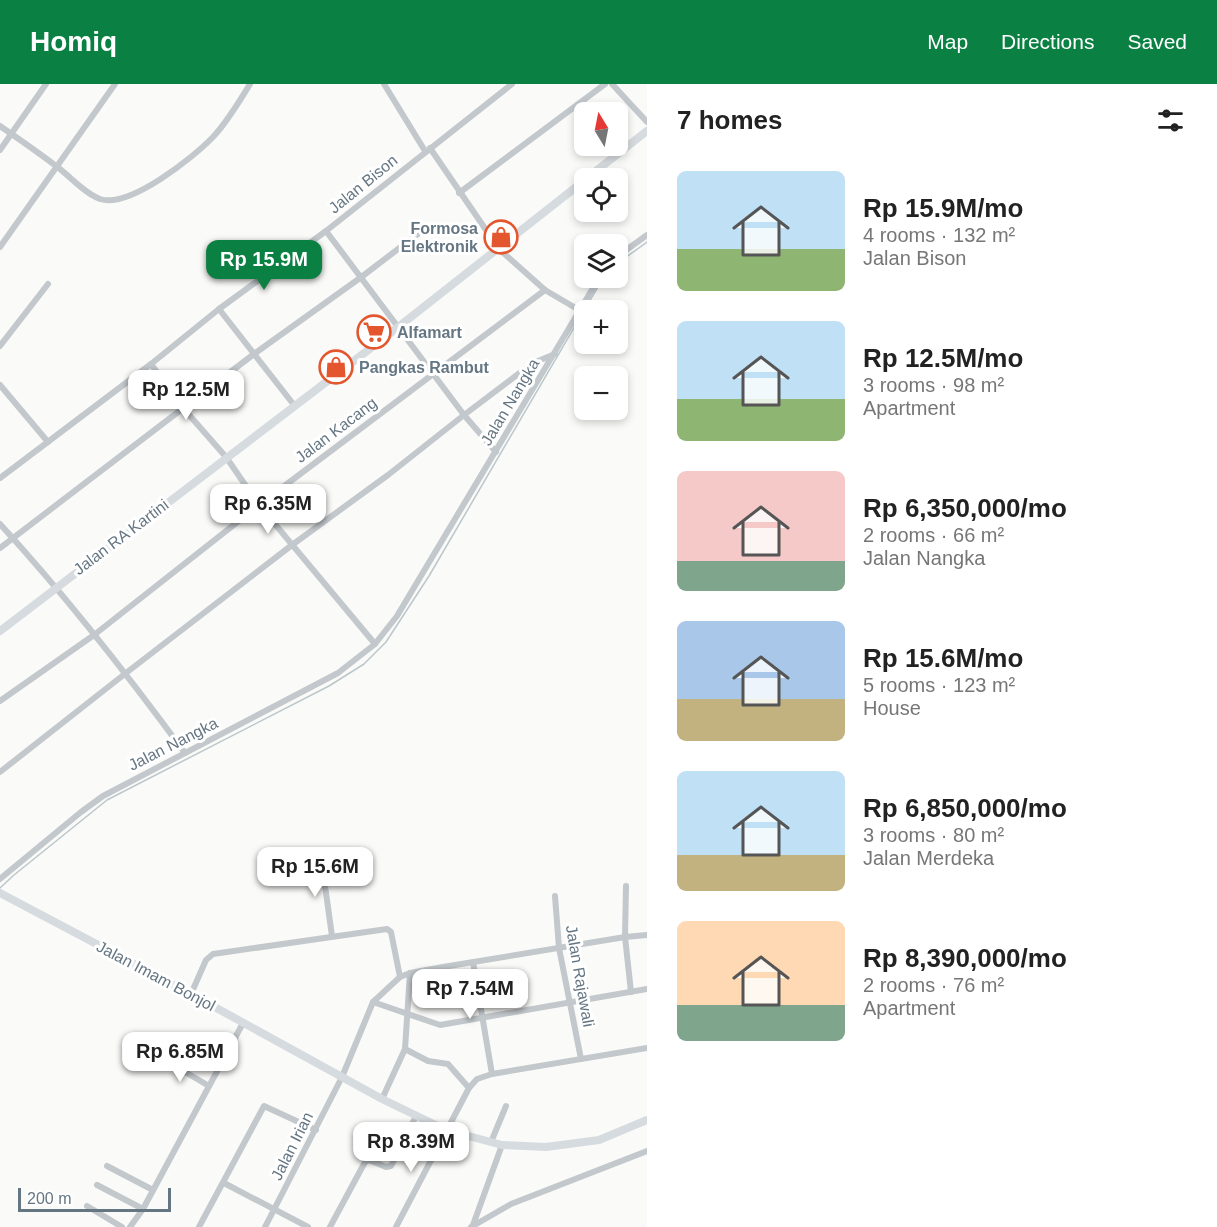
<!DOCTYPE html>
<html lang="en">
<head>
<meta charset="utf-8">
<style>
	body { margin:0; font-family:Arial,sans-serif; background:#f2f2f2; color:#222; height:100vh; display:flex; flex-direction:column; font-size:22px; white-space:nowrap }
	* { box-sizing:border-box; margin:0 }
	p { font-size:20px; color:#767676 }
	.icon { flex:none; width:33px; height:33px; fill:none; stroke:currentColor; stroke-width:2; stroke-linecap:round; stroke-linejoin:round }
	.map { position:relative; flex:1; overflow:hidden }
	.side { display:flex; flex-direction:column; background:#fff; width:570px }
	.side>* { flex:none }
	.needle { width:39px; rotate:350deg }
	.controls { position:absolute; left:574px; top:18px; display:grid; gap:12px }
	.controls a { display:grid; place-items:center; width:54px; height:54px; border-radius:9px; background:#fff; box-shadow:0 3px 9px #0003; font-size:30px }
	.scale { position:absolute; left:18px; bottom:15px; width:153px; box-sizing:border-box; padding-left:6px; border:3px solid #657683; border-top:0; font-size:16px; line-height:21px; white-space:nowrap; color:#657683; -webkit-text-stroke:4px #fff; paint-order:stroke }
	.price { position:absolute; translate:-50% -51px; padding:0 14px; border-radius:12px; background:#fff; color:#222; font-size:20px; line-height:39px; filter:drop-shadow(0 2px 3px #0008) }
	.price::after { content:''; position:absolute; left:50%; top:36px; width:18px; height:14px; margin-left:-9px; background:inherit; clip-path:polygon(0 0,100% 0,50% 100%) }
	.price.active { background:#0b8043; color:#fff }
	ul { padding:0; list-style:none }
	li { display:flex; align-items:center; gap:18px; height:150px; padding:0 30px }
	li span { display:grid; place-items:center; flex:none; width:168px; height:120px; border-radius:9px; color:#555 }
	li>.icon { margin-inline-start:auto }
	span .icon { width:72px; height:72px; fill:#fffc; stroke-width:1 }
	li b { font-size:26px }
	h2 { display:flex; justify-content:space-between; align-items:center; height:72px; padding:0 30px; font-size:26px }
	header { display:flex; align-items:center; gap:36px; box-sizing:border-box; height:84px; padding:0 30px; background:#0b8043; color:#fff }
	header strong { font-size:28px }
	nav { display:flex; gap:33px; margin-inline-start:auto; font-size:21px }
	main { display:flex; flex:1; min-height:0 }
	.map>svg:first-child { display:block }
	.lines { fill:none; stroke-linecap:round; stroke-linejoin:round }
	.stream { stroke:#bbc7cb; stroke-width:1.5 }
	.minor { stroke:#c3c8cc; stroke-width:6 }
	.major { stroke:#d6dbdf; stroke-width:8 }
	.labels { text-anchor:middle; dominant-baseline:central; stroke-width:6; stroke-linejoin:round; paint-order:stroke }
	.street-label { font-size:16px; fill:#657683; stroke:#fff }
	.poi-label { font-size:16px; font-weight:bold; fill:#657683; stroke:#fff; text-anchor:start }
</style>
</head>
<body>
<header>
<strong>Homiq</strong>
<nav><a>Map</a><a>Directions</a><a>Saved</a></nav>
</header>
<main>
<div class="map">
<svg width="647" height="1143" viewBox="0 0 647 1143">
	<rect width="100%" height="100%" fill="#fafaf8"/>
	<g class="lines">
		<!-- stream -->
		<g class="stream">
			<polyline points="618,179 647,158"/>
			<polyline points="0,804 14,791 107,716 329,602 364,580 386,558 429,492 599,201 606,194"/>
		</g>
		<!-- minor -->
		<g class="minor">
			<polyline points="384,0 425,67"/>
			<polyline points="612,0 647,38"/>
			<path d="M 0,42 C 19,55 38,68 56,82 C 70,92 84,109 100,115 C 129,125 194,73 213,53 C 228,37 239,18 250,0"/>
			<polyline points="430,64 499,165 545,206 579,226"/>
			<polyline points="0,66 46,0"/>
			<polyline points="459,109 605,0"/>
			<polyline points="326,147 464,331 496,368"/>
			<polyline points="0,163 115,0"/>
			<polyline points="618,172 647,151"/>
			<polyline points="219,225 294,321"/>
			<polyline points="0,262 48,200"/>
			<polyline points="151,280 183,324 226,373 259,421 375,560"/>
			<polyline points="0,301 48,358"/>
			<polyline points="0,394 151,280 219,225 326,147 512,0"/>
			<path d="M 0,440 C 67,513 127,590 185,669"/>
			<polyline points="0,464 254,270 360,194 423,146"/>
			<polyline points="0,617 94,551 259,421 545,206"/>
			<polyline points="0,688 126,589 292,461 388,391 464,331 521,288 538,277 555,270"/>
			<polyline points="321,773 332,852"/>
			<polyline points="0,795 81,728 103,712 338,589 375,560 397,532 599,194"/>
			<polyline points="626,802 625,853 631,908"/>
			<polyline points="555,812 559,864 581,975"/>
			<polyline points="473,878 492,990"/>
			<polyline points="191,910 206,876 213,870 387,845 391,848 400,893"/>
			<polyline points="373,918 440,941 647,905"/>
			<polyline points="405,965 428,977 448,980 469,1004"/>
			<polyline points="163,975 209,1002"/>
			<polyline points="382,1015 405,965 410,889"/>
			<polyline points="491,1058 506,1022"/>
			<polyline points="107,1082 153,1106"/>
			<polyline points="224,1099 308,1143"/>
			<polyline points="97,1101 143,1125"/>
			<polyline points="87,1122 122,1143"/>
			<polyline points="473,1141 502,1061"/>
			<polyline points="130,1143 143,1125 243,939"/>
			<polyline points="199,1143 264,1022 316,1046"/>
			<polyline points="265,1143 342,993 373,918 400,893 410,889 443,883 625,853 647,851"/>
			<polyline points="330,1143 365,1078 369,1076 386,1083 391,1082 416,1032"/>
			<polyline points="396,1143 469,1004 477,995 492,990 647,964"/>
			<polyline points="471,1143 511,1120 647,1067"/>
		</g>
		<!-- major -->
		<g class="major">
			<polyline points="587,94 647,47"/>
			<polyline points="0,547 397,244 585,96"/>
			<polyline points="0,809 191,910 382,1015 446,1046 502,1061 546,1063 599,1056 647,1036"/>
		</g>
	</g>
	<!-- icons -->
	<defs>
		<symbol id="shop-ring" viewBox="-11 -11 22 22"><circle r="9.5" fill="#fff" stroke="#e4572e" stroke-width="1.5"/><path d="M-5-2.5h2.3a2.7 3.5 0 0 1 5.4 0H5L5.5 6h-11ZM-1.5-2.5h3a1.5 2.3 0 0 0-3 0Z" fill="#e4572e"/></symbol>
		<symbol id="supermarket-ring" viewBox="-11 -11 22 22"><circle r="9.5" fill="#fff" stroke="#e4572e" stroke-width="1.5"/><path d="M-6-5.5h2.5l.6 2H6L4.5 2H-2.5L-4.4-4H-6ZM-1.5 3.2a1.3 1.3 0 1 0 .1 0ZM3 3.2a1.3 1.3 0 1 0 .1 0Z" fill="#e4572e"/></symbol>
	</defs>
	<g fill-rule="evenodd">
		<use href="#shop-ring" x="482" y="134" width="38" height="38"/>
		<use href="#supermarket-ring" x="355" y="229" width="38" height="38"/>
		<use href="#shop-ring" x="317" y="264" width="38" height="38"/>
	</g>
	<g class="labels">
		<!-- street labels -->
		<g class="street-label">
			<text transform="translate(363 100) rotate(-39)">Jalan Bison</text>
			<text transform="translate(510 318) rotate(-59)">Jalan Nangka</text>
			<text transform="translate(336 346) rotate(-37)">Jalan Kacang</text>
			<text transform="translate(121 453) rotate(-37)">Jalan RA Kartini</text>
			<text transform="translate(173 660) rotate(-27)">Jalan Nangka</text>
			<text transform="translate(156 892) rotate(28)">Jalan Imam Bonjol</text>
			<text transform="translate(580 892) rotate(80)">Jalan Rajawali</text>
			<text transform="translate(292 1062) rotate(-63)">Jalan Irian</text>
		</g>
		<!-- poi labels -->
		<g class="poi-label">
			<text x="478" y="144" text-anchor="end">Formosa<tspan x="478" dy="18">Elektronik</tspan></text>
			<text x="397" y="248">Alfamart</text>
			<text x="359" y="283">Pangkas Rambut</text>
		</g>
	</g>
</svg>
<div class="controls">
<a><svg class="needle" viewBox="-14 -14 28 28"><path d="M0-13l5 13h-10z" fill="#e53935"/><path d="M0 13l5-13h-10z" fill="#767676"/></svg></a>
<a><svg class="icon" aria-label="locate" viewBox="0 0 24 24"><circle cx="12" cy="12" r="6"/><path d="M12 2v4M12 18v4M2 12h4M18 12h4"/></svg></a>
<a><svg class="icon" aria-label="layers" viewBox="0 0 24 24"><path d="M12 4l9 5-9 5-9-5zM3 14l9 5 9-5"/></svg></a>
<a>+</a>
<a>−</a>
</div>
<div class="scale">200 m</div>
<b class="price active" style="left:264px;top:207px">Rp 15.9M</b>
<b class="price" style="left:186px;top:337px">Rp 12.5M</b>
<b class="price" style="left:268px;top:451px">Rp 6.35M</b>
<b class="price" style="left:315px;top:814px">Rp 15.6M</b>
<b class="price" style="left:470px;top:936px">Rp 7.54M</b>
<b class="price" style="left:180px;top:999px">Rp 6.85M</b>
<b class="price" style="left:411px;top:1089px">Rp 8.39M</b>
</div>
<section class="side">
<h2>7 homes<svg class="icon" aria-label="filters" viewBox="0 0 24 24"><path d="M4 7h16M4 17h16"/><circle cx="9" cy="7" r="2"/><circle cx="15" cy="17" r="2"/></svg></h2>
<ul>
<li><span style="background:linear-gradient(#bfe0f5 65%,#8fb573 0)"><svg class="icon" aria-label="home" viewBox="0 0 24 24"><path d="M3 11l9-7 9 7M6 9v11h12V9"/></svg></span><div><b>Rp 15.9M/mo</b><p>4 rooms · 132 m²</p><p>Jalan Bison</p></div></li>
<li><span style="background:linear-gradient(#bfe0f5 65%,#8fb573 0)"><svg class="icon" aria-label="home" viewBox="0 0 24 24"><path d="M3 11l9-7 9 7M6 9v11h12V9"/></svg></span><div><b>Rp 12.5M/mo</b><p>3 rooms · 98 m²</p><p>Apartment</p></div></li>
<li><span style="background:linear-gradient(#f6c9c9 75%,#7fa58c 0)"><svg class="icon" aria-label="home" viewBox="0 0 24 24"><path d="M3 11l9-7 9 7M6 9v11h12V9"/></svg></span><div><b>Rp 6,350,000/mo</b><p>2 rooms · 66 m²</p><p>Jalan Nangka</p></div></li>
<li><span style="background:linear-gradient(#a9c7e8 65%,#c2b280 0)"><svg class="icon" aria-label="home" viewBox="0 0 24 24"><path d="M3 11l9-7 9 7M6 9v11h12V9"/></svg></span><div><b>Rp 15.6M/mo</b><p>5 rooms · 123 m²</p><p>House</p></div></li>
<li><span style="background:linear-gradient(#bfe0f5 70%,#c2b280 0)"><svg class="icon" aria-label="home" viewBox="0 0 24 24"><path d="M3 11l9-7 9 7M6 9v11h12V9"/></svg></span><div><b>Rp 6,850,000/mo</b><p>3 rooms · 80 m²</p><p>Jalan Merdeka</p></div></li>
<li><span style="background:linear-gradient(#ffd9b3 70%,#7fa58c 0)"><svg class="icon" aria-label="home" viewBox="0 0 24 24"><path d="M3 11l9-7 9 7M6 9v11h12V9"/></svg></span><div><b>Rp 8,390,000/mo</b><p>2 rooms · 76 m²</p><p>Apartment</p></div></li>
</ul>
</section>
</main>
</body>
</html>
